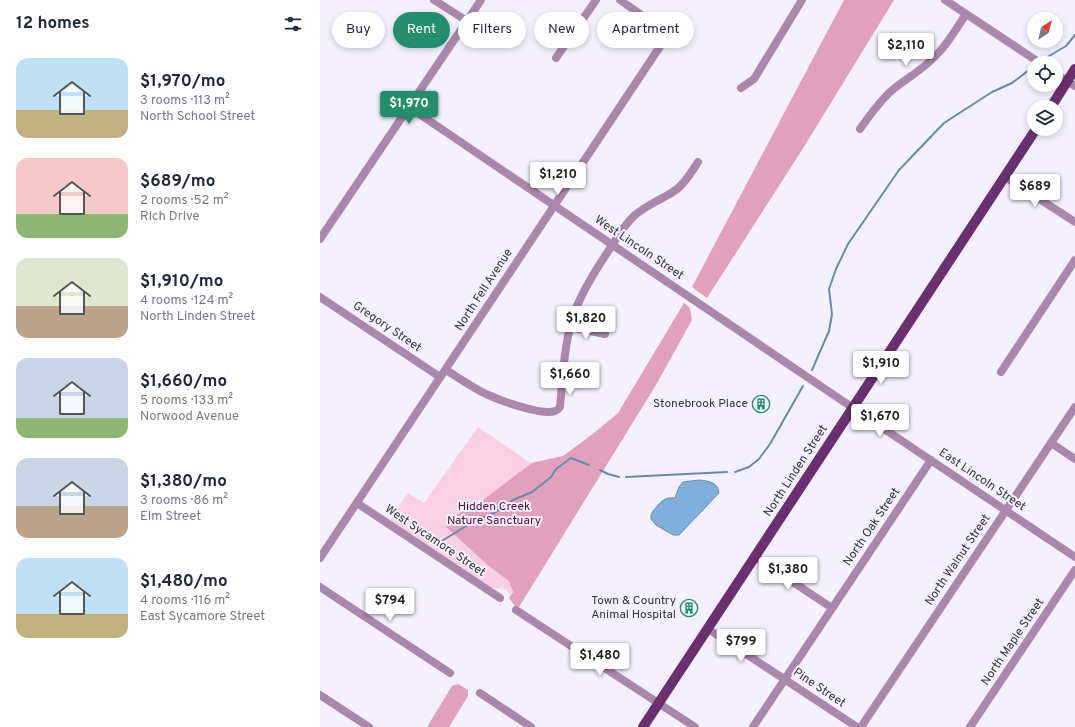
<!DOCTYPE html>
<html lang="en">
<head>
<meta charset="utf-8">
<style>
	body { margin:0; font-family:Overpass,sans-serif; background:#f6f6f7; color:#1f2937; height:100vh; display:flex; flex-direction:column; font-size:15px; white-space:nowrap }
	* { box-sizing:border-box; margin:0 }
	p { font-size:13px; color:#747a83 }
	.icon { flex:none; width:22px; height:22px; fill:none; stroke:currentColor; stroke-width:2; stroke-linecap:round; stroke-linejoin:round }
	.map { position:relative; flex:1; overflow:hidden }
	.drawer { display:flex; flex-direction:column; background:#fff; width:320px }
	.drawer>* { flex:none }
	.hud { position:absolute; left:12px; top:12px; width:380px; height:36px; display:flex; gap:8px }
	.needle { width:26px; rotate:35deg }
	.buttons { position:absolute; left:707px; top:12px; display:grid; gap:8px }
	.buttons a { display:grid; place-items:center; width:36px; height:36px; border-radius:50%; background:#fff; box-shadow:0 2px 6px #0003; font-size:20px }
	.price { position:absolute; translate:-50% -34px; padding:0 9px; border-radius:4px; background:#fff; color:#222; font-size:13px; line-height:26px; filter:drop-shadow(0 1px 2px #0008) }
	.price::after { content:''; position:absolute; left:50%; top:24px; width:12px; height:9px; margin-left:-6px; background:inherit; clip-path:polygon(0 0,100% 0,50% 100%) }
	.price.current { background:#248e6c; color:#fff }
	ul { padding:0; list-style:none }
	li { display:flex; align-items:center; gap:12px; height:100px; padding:0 16px }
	li span { display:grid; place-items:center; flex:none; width:112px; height:80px; border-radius:12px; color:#555 }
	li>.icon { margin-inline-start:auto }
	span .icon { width:48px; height:48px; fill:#fffc; stroke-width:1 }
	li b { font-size:17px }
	h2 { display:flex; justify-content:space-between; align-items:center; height:48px; padding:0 16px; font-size:17px }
	.tag { padding:0 14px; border-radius:18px; background:#fff; box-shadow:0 2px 6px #0003; font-size:14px; line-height:36px }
	.tag.current { background:#248e6c; color:#fff }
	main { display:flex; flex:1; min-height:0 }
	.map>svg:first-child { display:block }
	.green { fill:#fbd0e3 }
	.forest { fill:#e1a1be }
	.water { fill:#7eb0db; stroke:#688bab }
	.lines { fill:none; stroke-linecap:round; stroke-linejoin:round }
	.stream { stroke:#688bab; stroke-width:2 }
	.minor { stroke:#aa88ac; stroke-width:8 }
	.major { stroke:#6a2f6e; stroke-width:10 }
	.labels { text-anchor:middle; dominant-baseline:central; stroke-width:4; stroke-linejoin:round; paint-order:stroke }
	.street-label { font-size:12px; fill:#36353a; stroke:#f4f0ff }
	.poi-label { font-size:12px; fill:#36353a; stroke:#f4f0ff; text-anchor:end }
	.park-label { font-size:12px; fill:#570d37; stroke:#f4f0ff }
</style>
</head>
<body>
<main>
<section class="drawer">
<h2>12 homes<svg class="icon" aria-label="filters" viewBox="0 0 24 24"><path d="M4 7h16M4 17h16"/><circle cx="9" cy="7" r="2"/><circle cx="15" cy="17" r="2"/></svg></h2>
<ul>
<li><span style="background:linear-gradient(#bfe0f5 65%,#c2b280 0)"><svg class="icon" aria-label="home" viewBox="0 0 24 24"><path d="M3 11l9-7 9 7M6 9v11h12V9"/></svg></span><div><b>$1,970/mo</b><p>3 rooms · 113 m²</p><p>North School Street</p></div></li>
<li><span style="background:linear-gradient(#f6c9c9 70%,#8fb573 0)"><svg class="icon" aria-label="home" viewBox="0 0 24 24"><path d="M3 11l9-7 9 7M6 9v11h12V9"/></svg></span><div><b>$689/mo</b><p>2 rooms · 52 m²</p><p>Rich Drive</p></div></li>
<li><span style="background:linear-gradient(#dfe7d0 60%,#b9a48a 0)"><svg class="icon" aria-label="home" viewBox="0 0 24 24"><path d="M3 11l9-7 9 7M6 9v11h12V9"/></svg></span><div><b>$1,910/mo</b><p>4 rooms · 124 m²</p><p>North Linden Street</p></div></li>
<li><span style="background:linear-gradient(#c9d6e8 75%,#8fb573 0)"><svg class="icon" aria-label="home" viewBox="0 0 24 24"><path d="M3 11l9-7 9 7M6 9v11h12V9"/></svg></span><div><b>$1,660/mo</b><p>5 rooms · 133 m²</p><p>Norwood Avenue</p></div></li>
<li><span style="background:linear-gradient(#c9d6e8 60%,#b9a48a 0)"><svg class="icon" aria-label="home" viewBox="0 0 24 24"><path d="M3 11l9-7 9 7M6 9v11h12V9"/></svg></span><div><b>$1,380/mo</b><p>3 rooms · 86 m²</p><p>Elm Street</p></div></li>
<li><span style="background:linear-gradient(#bfe0f5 70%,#c2b280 0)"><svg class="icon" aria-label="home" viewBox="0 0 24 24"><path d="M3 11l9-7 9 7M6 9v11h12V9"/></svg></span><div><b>$1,480/mo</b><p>4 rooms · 116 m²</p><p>East Sycamore Street</p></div></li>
</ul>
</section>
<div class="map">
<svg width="755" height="727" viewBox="0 0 755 727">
	<rect width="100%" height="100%" fill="#f4f0ff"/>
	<!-- green -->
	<path class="green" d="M 158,427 L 211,463 L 243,456 L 262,457 L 190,596 C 184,584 180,590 171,587 C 168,586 165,584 162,582 L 70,520 L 88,493 L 104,503 Z"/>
	<!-- forest -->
	<g class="forest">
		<polygon points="524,0 574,0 482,150 387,298 372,287"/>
		<polygon points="364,303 370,308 372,320 336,385 199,607 195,606 189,598 193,592 189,581 170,567 126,527 129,522 143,510 159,503 212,463 243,456 274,433 298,413"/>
		<polygon points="138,684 148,690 148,696 129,727 107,727 132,686"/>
	</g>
	<!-- water -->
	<path class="water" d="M 379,480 C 388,481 398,482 399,493 L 359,535 L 353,535 L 336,525 L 331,519 L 331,515 L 333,511 L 342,501 L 348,498 L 355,498 L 359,487 L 363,482 Z"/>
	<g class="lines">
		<!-- stream -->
		<g class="stream">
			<polyline points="724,59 746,46 755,35"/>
			<polyline points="492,370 509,331 512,314 509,289 516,269 528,244 579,170 624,123 672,92 692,83 709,70"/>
			<polyline points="280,470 288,474 299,477"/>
			<polyline points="415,472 429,467 439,459 450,444 483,386"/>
			<polyline points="306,477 407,472"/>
			<polyline points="117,544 151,523 174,513 193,500 212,492 231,477 236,469 251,458 269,465"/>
		</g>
		<!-- minor -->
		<g class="minor">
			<polyline points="114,0 147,21"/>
			<polyline points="625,0 720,63"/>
			<polyline points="236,58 276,0"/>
			<polyline points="736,74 755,86"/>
			<polyline points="421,88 434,79 482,0"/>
			<polyline points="89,107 533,408 755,557"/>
			<path d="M 540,129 C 549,116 558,104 569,93 C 582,81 598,73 610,61 C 625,48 635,31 646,14"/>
			<polyline points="685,177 755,222"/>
			<polyline points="0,239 161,0"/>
			<polyline points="0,297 120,377"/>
			<polyline points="251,327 285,334"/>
			<path d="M 126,370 C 139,378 152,387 166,394 C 179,400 222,416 235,411 C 238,410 238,409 240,407 C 243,375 244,341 255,311 C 263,290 275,271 287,253 C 295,241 303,226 314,216 C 327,204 344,199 357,189 C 366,182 372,171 378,162"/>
			<polyline points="681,372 755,260"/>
			<polyline points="731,443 755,459"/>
			<polyline points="37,503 180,598"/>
			<polyline points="435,557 512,608"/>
			<polyline points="0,558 343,42 345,34 340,28 300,0"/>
			<polyline points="0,587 130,673"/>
			<polyline points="196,610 375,727"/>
			<polyline points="388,629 537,727"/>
			<polyline points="160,693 211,727"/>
			<polyline points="0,695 49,727"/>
			<polyline points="433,727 611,460"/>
			<polyline points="541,727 755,407"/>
			<polyline points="650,727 755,570"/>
		</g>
		<!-- major -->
		<g class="major">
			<polyline points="731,107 755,69"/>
			<polyline points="323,727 716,129"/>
		</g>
	</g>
	<!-- icons -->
	<defs>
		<symbol id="building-ring" viewBox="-11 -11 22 22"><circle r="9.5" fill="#f4f0ff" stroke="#248e6c" stroke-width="1.5"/><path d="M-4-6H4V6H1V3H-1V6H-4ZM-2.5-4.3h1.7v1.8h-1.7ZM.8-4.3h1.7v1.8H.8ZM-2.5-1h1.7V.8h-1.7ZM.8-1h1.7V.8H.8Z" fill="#248e6c"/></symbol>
	</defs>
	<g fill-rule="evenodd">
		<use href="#building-ring" x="431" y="394" width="20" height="20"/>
		<use href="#building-ring" x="359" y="598" width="20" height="20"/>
	</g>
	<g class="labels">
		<!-- street labels -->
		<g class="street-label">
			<text transform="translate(319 248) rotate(34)">West Lincoln Street</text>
			<text transform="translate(164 290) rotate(-57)">North Fell Avenue</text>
			<text transform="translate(67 327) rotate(34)">Gregory Street</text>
			<text transform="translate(476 471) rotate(-57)">North Linden Street</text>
			<text transform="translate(662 480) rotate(34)">East Lincoln Street</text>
			<text transform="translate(552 527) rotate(-56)">North Oak Street</text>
			<text transform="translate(115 541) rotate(34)">West Sycamore Street</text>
			<text transform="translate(638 560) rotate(-56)">North Walnut Street</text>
			<text transform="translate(693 642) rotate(-56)">North Maple Street</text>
			<text transform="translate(499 688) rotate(34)">Pine Street</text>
		</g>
		<!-- poi labels -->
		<g class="poi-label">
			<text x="428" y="404">Stonebrook Place</text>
			<text x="356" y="601">Town &amp; Country<tspan x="356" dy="14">Animal Hospital</tspan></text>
		</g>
		<!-- park labels -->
		<g class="park-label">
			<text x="174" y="507">Hidden Creek<tspan x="174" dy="14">Nature Sanctuary</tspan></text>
		</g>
	</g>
</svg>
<div class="buttons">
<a><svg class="needle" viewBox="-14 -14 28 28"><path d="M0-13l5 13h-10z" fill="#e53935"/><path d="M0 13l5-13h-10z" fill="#747a83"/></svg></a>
<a><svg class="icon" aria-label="locate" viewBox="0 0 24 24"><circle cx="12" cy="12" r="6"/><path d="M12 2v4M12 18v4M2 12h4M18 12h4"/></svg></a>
<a><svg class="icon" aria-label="layers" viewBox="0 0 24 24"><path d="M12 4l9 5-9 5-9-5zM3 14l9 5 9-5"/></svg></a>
</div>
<b class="price" style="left:586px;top:67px">$2,110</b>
<b class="price current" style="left:89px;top:125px">$1,970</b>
<b class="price" style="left:238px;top:196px">$1,210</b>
<b class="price" style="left:715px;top:208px">$689</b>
<b class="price" style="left:266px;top:340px">$1,820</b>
<b class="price" style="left:561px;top:385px">$1,910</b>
<b class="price" style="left:250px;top:396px">$1,660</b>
<b class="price" style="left:560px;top:438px">$1,670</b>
<b class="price" style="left:468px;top:591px">$1,380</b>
<b class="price" style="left:70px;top:622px">$794</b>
<b class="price" style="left:421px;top:663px">$799</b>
<b class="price" style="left:280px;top:677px">$1,480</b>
<div class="hud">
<a class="tag">Buy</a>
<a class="tag current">Rent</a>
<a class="tag">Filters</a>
<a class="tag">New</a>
<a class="tag">Apartment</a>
</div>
</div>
</main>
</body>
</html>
